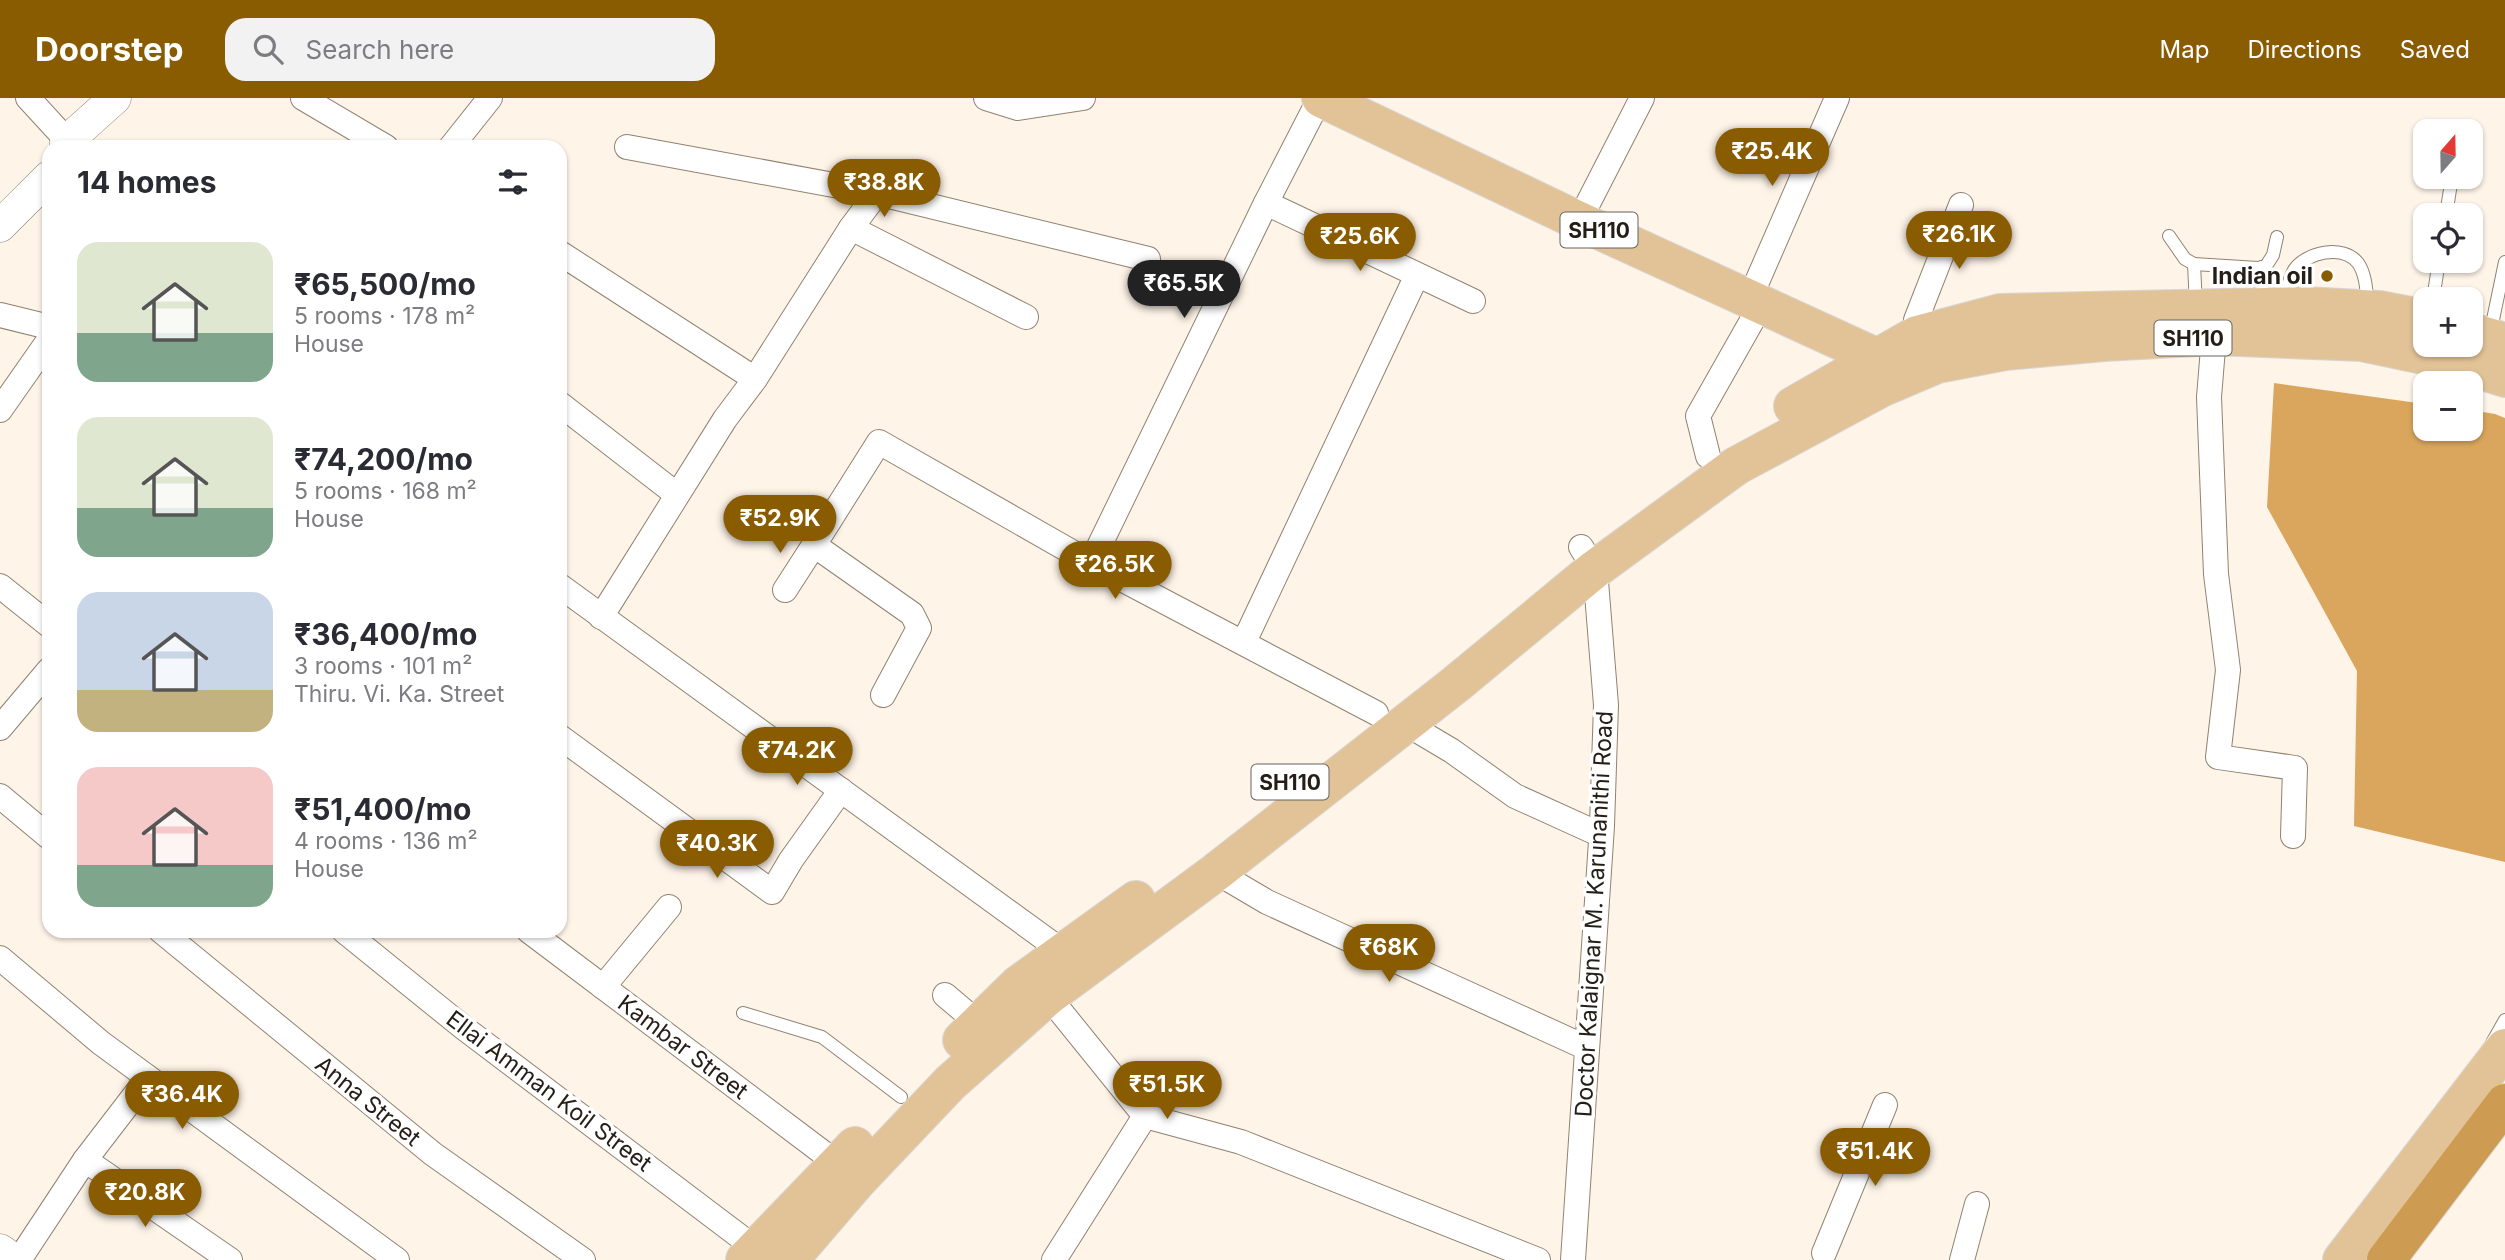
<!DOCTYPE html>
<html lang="en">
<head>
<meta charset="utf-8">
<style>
	body { margin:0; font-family:Inter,sans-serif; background:#f2f2f3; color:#2b2b33; height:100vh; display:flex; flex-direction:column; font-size:26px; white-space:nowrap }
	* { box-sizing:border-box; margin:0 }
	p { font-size:23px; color:#7c7c81 }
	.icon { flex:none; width:38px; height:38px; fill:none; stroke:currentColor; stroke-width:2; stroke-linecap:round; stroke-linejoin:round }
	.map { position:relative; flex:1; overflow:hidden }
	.side { position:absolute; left:42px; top:42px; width:525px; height:798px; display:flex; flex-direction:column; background:#fff; border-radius:21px; box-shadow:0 2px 5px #0004 }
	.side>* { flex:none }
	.needle { width:46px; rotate:20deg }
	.fabs { position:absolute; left:2413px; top:21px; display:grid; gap:14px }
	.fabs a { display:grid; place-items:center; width:70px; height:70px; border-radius:14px; background:#fff; box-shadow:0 2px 5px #0004; font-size:35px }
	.price { position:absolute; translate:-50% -60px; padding:0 16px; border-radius:24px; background:#8a5c01; color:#fff; font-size:23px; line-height:46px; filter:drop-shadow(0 2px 4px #0008) }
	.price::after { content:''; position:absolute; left:50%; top:42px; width:21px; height:16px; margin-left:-10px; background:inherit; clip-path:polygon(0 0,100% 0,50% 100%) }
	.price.current { background:#222; color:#fff }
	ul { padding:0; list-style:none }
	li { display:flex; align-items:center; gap:21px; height:175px; padding:0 35px }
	li span { display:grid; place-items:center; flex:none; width:196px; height:140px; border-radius:21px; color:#555 }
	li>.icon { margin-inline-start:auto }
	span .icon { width:84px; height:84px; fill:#fffc; stroke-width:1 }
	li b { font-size:30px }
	h2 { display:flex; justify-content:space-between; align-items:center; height:84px; padding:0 35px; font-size:30px }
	header { display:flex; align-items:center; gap:42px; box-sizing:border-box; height:98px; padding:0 35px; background:#8a5c01; color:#fff }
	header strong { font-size:33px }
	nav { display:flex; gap:38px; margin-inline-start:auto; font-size:24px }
	.search { width:490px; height:63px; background:#f2f2f3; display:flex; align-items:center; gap:18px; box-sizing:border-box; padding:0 24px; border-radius:21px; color:#7c7c81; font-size:26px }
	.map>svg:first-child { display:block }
	.water { fill:#daa65e }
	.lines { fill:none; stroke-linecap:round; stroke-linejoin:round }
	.service-casing { stroke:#91826f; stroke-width:14 }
	.minor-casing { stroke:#91826f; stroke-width:26 }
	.tertiary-casing { stroke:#91826f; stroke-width:33 }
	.primary-casing { stroke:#d8d6d5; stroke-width:40 }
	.motorway-casing { stroke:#d8d6d5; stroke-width:40 }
	.service { stroke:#fff; stroke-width:12 }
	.minor { stroke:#fff; stroke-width:24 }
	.tertiary { stroke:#fff; stroke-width:32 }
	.primary { stroke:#e2c397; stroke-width:38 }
	.motorway { stroke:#ce9b52; stroke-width:38 }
	.poi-dot { fill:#8a5c01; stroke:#fff; stroke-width:2.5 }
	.labels { text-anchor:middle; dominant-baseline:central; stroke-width:7; stroke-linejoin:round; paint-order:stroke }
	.shield { fill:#fff; stroke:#66625d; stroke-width:2 }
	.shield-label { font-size:21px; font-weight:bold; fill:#241e17 }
	.poi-label { font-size:23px; font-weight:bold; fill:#241e17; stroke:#fff; text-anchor:end }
	.street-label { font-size:23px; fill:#241e17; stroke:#fff }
</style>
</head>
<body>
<header>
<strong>Doorstep</strong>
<div class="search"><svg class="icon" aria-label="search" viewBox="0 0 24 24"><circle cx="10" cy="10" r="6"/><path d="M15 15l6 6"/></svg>Search here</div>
<nav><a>Map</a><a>Directions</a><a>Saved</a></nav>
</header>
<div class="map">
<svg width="2505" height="1162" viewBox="0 0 2505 1162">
	<rect width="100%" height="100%" fill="#fef4e8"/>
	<!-- water -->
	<polygon class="water" points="2274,285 2425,306 2426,331 2471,331 2471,312 2495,316 2505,320 2505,764 2354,728 2357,573 2267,409"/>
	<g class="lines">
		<defs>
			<g id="service">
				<polyline points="2446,117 2452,79"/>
				<polyline points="2169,138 2185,161 2194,166 2258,170 2266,168 2273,157 2277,139"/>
				<polyline points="2194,166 2196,208"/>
				<polyline points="2433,201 2439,163"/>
				<polyline points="2261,204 2262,169"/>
				<path d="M 2285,204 C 2287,194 2288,182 2294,172 C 2306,154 2343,146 2358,165 C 2366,176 2367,194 2367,207"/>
				<polyline points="2490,236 2505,164"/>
				<polyline points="743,915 822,939 901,999"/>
				<polyline points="2492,945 2505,922"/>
			</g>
			<g id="minor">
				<polyline points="28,0 73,49"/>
				<polyline points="303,0 386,49"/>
				<polyline points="986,0 1018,10 1083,0"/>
				<polyline points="451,49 490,0"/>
				<polyline points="627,49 877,95 1148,161"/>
				<polyline points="1266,105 1473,203"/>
				<polyline points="1579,123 1642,0"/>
				<polyline points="851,130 1026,219"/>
				<polyline points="560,155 755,281"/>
				<polyline points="1750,200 1837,0"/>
				<polyline points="0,217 49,229"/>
				<polyline points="1917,237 1916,222 1961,107"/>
				<polyline points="2214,238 2209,299 2216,476 2228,572 2218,659 2295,670 2293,738"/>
				<polyline points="560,306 676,396"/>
				<polyline points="0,312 49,242"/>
				<polyline points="1708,358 1698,318 1762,205"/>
				<polyline points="1091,465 1266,105 1320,0"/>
				<polyline points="0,488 49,527"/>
				<polyline points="560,488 1062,853"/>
				<polyline points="785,492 814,447"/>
				<polyline points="601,519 725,321 755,281 851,130 877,95"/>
				<polyline points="1244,544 1417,177"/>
				<polyline points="883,597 919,530 912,516 814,447 879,344 1091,465 1376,615"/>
				<polyline points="1405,625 1452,653 1515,698 1601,737"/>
				<polyline points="0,630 49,572"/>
				<polyline points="560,639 772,794 791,762 841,692"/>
				<polyline points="0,698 49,739"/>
				<polyline points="1216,774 1267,804 1587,950"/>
				<polyline points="161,833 433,1056 583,1162"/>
				<polyline points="344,833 464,930 755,1150"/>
				<polyline points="529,833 838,1066"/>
				<polyline points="0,860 101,945 397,1162"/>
				<polyline points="603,889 669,809"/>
				<polyline points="945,897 978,925"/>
				<polyline points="1048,898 1145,1018 1054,1162"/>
				<polyline points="1145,1018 1241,1044 1538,1162"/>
				<polyline points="85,1062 230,1162"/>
				<polyline points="1824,1155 1885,1007"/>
				<polyline points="19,1162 85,1062 148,980"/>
				<polyline points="1573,1162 1602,728 1606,607 1595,471 1581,449"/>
				<polyline points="1962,1162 1977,1106"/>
			</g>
			<g id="tertiary">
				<polyline points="66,49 66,44 115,0"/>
				<polyline points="0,128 49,79"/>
				<polyline points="0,1152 14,1162"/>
			</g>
			<g id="primary">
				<polyline points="1321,0 1579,123 1878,260"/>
				<polyline points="2471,234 2505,244"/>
				<polyline points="1793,308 1917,237 2000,215 2305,208 2379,212 2426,221"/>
				<polyline points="962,942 1018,887 1136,802"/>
				<polyline points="745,1162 855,1048"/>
				<polyline points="789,1162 857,1083 950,985 1048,898 1216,774 1456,586 1595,471 1736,368 1883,289 1937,266 2005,253 2104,244 2214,238 2361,244 2451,263 2505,280"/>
				<polyline points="2342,1162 2505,950"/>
			</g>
			<polyline id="motorway" points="2386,1162 2505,1005"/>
		</defs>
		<!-- service casing -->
		<use href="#service" class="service-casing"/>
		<!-- minor casing -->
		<use href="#minor" class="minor-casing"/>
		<!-- tertiary casing -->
		<use href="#tertiary" class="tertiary-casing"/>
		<!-- primary casing -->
		<use href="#primary" class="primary-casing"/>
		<!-- motorway casing -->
		<use href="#motorway" class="motorway-casing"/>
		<!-- service -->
		<use href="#service" class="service"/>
		<!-- minor -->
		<use href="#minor" class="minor"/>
		<!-- tertiary -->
		<use href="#tertiary" class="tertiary"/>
		<!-- primary -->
		<use href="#primary" class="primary"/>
		<!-- motorway -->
		<use href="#motorway" class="motorway"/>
	</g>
	<!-- markers -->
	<circle class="poi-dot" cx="2327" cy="178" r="7"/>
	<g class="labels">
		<!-- shield labels -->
		<g class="shield">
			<rect x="1560.5" y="114.5" width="77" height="35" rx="5"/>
			<rect x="2154.5" y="222.5" width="77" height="35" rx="5"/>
			<rect x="1251.5" y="666.5" width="77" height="35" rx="5"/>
		</g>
		<g class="shield-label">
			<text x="1599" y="132">SH110</text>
			<text x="2193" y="240">SH110</text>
			<text x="1290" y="684">SH110</text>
		</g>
		<!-- poi labels -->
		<g class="poi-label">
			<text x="2313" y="178">Indian oil</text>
		</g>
		<!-- street labels -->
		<g class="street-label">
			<text transform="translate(1594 816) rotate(-87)">Doctor Kalaignar M. Karunanithi Road</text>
			<text transform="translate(683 949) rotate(37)">Kambar Street</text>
			<text transform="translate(549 993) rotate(37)">Ellai Amman Koil Street</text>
			<text transform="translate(368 1003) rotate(39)">Anna Street</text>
		</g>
	</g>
</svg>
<div class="fabs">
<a><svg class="needle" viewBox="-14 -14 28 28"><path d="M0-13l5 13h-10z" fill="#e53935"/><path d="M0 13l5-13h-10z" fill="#7c7c81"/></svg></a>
<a><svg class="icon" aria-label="locate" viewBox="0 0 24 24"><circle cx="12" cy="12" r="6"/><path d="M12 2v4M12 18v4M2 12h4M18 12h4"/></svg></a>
<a>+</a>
<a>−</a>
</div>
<b class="price" style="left:1772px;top:90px">₹25.4K</b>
<b class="price" style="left:884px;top:121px">₹38.8K</b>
<b class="price" style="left:1959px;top:173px">₹26.1K</b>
<b class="price" style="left:1360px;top:175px">₹25.6K</b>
<b class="price current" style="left:1184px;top:222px">₹65.5K</b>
<b class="price" style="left:780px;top:457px">₹52.9K</b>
<b class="price" style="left:1115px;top:503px">₹26.5K</b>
<b class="price" style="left:797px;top:689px">₹74.2K</b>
<b class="price" style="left:717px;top:782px">₹40.3K</b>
<b class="price" style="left:1389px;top:886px">₹68K</b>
<b class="price" style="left:1167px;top:1023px">₹51.5K</b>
<b class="price" style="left:182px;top:1033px">₹36.4K</b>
<b class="price" style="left:1875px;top:1090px">₹51.4K</b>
<b class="price" style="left:145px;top:1131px">₹20.8K</b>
<section class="side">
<h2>14 homes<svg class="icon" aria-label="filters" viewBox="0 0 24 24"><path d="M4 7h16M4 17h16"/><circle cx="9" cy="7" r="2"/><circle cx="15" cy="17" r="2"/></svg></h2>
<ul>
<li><span style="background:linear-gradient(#dfe7d0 65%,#7fa58c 0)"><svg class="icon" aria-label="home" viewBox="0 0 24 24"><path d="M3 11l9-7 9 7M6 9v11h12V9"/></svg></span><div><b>₹65,500/mo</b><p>5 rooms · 178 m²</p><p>House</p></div></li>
<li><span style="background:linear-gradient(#dfe7d0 65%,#7fa58c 0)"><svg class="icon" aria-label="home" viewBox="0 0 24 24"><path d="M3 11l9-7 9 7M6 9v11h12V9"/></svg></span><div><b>₹74,200/mo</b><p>5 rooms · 168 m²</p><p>House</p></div></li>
<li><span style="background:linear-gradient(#c9d6e8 70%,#c2b280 0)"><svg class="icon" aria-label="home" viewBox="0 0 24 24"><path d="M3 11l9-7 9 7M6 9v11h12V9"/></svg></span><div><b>₹36,400/mo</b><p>3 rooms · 101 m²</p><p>Thiru. Vi. Ka. Street</p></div></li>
<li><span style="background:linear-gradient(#f6c9c9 70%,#7fa58c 0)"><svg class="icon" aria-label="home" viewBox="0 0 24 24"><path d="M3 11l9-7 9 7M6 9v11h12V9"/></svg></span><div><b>₹51,400/mo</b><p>4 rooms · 136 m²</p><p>House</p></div></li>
</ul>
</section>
</div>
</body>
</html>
